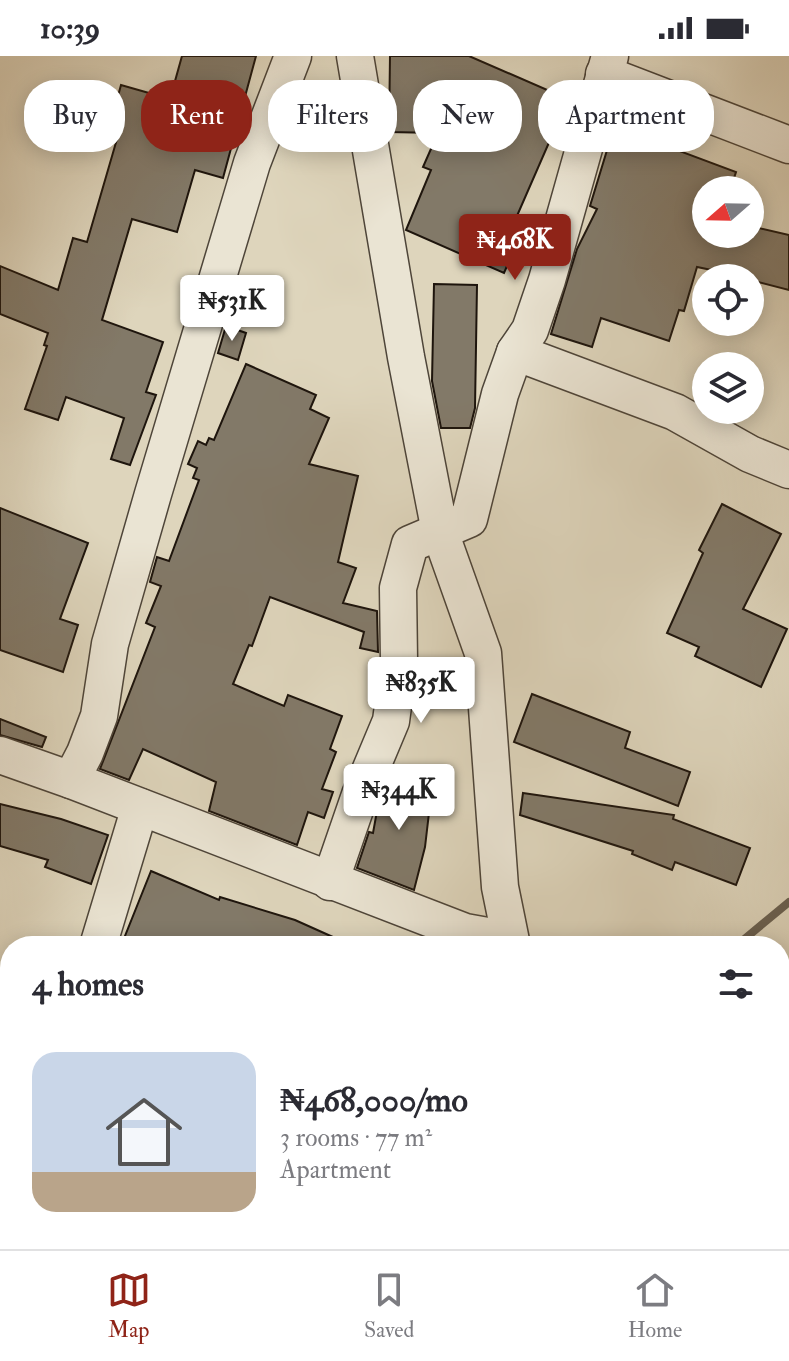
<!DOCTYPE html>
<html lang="en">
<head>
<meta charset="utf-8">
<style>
	body { margin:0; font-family:"IM FELL Double Pica",serif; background:#f2f2f3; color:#2b2b33; height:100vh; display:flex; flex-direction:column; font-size:30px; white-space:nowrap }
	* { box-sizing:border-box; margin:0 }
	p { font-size:26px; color:#7c7c81 }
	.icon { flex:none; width:44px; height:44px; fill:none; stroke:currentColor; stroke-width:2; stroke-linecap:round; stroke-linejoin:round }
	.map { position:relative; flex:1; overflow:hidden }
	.drawer { position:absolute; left:0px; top:880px; width:790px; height:314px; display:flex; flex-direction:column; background:#fff; border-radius:32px 32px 0 0; box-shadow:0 4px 20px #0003 }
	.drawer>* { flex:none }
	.guide { position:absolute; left:24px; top:24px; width:742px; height:72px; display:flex; gap:16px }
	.needle { width:52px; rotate:250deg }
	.fabs { position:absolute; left:692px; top:120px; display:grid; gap:16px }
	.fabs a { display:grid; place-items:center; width:72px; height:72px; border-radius:50%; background:#fff; box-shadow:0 4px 20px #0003; font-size:40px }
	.price { position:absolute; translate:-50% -68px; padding:0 18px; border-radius:8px; background:#fff; color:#222; font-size:26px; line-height:52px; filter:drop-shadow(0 2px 4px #0008) }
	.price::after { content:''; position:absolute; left:50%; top:48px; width:24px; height:18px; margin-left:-12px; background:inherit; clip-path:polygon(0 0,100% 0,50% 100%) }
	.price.current { background:#8f2418; color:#fff }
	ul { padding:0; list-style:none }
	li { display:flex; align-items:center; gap:24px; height:200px; padding:0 32px }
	li span { display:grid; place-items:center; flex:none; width:224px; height:160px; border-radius:24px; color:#555 }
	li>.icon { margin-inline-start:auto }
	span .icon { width:96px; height:96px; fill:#fffc; stroke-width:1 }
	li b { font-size:34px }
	h2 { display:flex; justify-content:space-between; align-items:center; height:96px; padding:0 32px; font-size:34px }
	.tag { padding:0 28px; border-radius:32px; background:#fff; box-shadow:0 4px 20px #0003; font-size:28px; line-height:72px }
	.tag.current { background:#8f2418; color:#fff }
	.status { display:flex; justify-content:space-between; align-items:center; height:56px; padding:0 40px; background:#fff; direction:ltr }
	.status svg { height:22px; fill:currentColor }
	.dock { display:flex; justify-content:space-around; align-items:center; height:112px; border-top:2px solid #e1e1e2; background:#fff; font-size:22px; color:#7c7c81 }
	.dock a { display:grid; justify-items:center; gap:4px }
	.dock .current { color:#8f2418 }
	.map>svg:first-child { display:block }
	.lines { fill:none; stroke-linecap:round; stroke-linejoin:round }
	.stream { stroke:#6a6152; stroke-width:8 }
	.building { fill:#827968; stroke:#1e150d; stroke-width:2 }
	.minor-casing { stroke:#4e4539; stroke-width:39 }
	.minor { stroke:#eae4d3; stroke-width:36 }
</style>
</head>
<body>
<div class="status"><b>10:39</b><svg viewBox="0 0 49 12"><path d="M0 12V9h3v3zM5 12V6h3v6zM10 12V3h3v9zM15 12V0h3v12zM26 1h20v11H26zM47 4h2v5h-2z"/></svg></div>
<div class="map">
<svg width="789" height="1193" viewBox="0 0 789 1193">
	<rect width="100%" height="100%" fill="#ded5bc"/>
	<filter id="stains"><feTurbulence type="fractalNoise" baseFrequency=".0025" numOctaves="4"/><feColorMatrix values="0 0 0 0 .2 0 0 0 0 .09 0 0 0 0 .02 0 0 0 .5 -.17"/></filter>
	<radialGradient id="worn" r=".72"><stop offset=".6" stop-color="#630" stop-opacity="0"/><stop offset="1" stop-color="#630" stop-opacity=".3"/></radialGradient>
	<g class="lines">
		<!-- stream -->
		<g class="stream">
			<polyline points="736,890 789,846"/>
			<polyline points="369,1193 377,1184"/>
		</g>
	</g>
	<!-- building -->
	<g class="building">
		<polygon points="182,0 256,0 223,122 195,114 177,176 132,163 102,264 163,286 146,336 156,339 130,409 111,403 124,362 66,341 58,364 25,353 47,290 44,289 48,277 0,258 0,210 58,234 73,182 87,186 117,83 107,80 121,29 170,43"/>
		<polygon points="390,0 469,0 568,43 513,169 523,173 504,217 406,174 431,114 423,111 438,77 389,76"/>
		<polygon points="615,68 675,90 674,93 736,116 730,134 706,134 706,178 750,178 750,170 789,179 789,234 750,224 750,222 697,211 684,255 679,254 669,285 601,262 592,291 551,278 577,193 597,153 590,150"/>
		<polygon points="434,228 477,229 475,352 470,372 441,372 432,325"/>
		<polygon points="226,270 246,277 238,304 218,297"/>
		<polygon points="246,308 316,339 310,353 329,362 309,408 358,420 338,506 356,512 343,547 377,555 378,596 360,592 364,576 270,541 252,590 249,589 233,628 284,650 288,639 342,660 330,693 336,696 322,733 333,736 324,762 308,756 297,789 209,755 216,726 143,693 129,724 100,713 155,571 146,567 161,530 150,526 157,501 169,505 199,424 193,422 197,412 188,408 198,385 206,389 209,382 214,384"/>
		<polygon points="722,448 781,478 743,553 787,573 761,631 695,600 699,591 667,577 703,497 699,494"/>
		<polygon points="0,452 88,487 60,563 78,569 63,616 0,594"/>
		<polygon points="532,638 630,676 625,692 690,716 678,750 514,686"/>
		<polygon points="0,663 46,681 42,691 0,679"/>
		<polygon points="392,717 428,723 423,747 430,748 425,791 414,834 357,812 369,776 373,777 377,755"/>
		<polygon points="523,737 674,759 673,763 750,792 736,829 675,806 672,814 632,798 633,795 520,759"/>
		<polygon points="0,748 61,763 108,779 91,828 45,811 48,804 0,790"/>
		<polygon points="151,815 219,844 220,841 295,864 353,890 121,890"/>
	</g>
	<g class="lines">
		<defs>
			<g id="minor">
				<polyline points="355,0 406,301 440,476 483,597 500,831 512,890"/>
				<polyline points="604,18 789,89"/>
				<polyline points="515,296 675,356 750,398 789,414"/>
				<polyline points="0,699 71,724 85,697 99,660 110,588 153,438 252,107 293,0"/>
				<polyline points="71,724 465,876 510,884"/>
				<polyline points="330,826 360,739 391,665 399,605 398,532 410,488 469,463 500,338 515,296 530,274 547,224 610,0"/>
				<polyline points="98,890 140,751"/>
				<polyline points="780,1050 789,1051"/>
				<polyline points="37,1184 44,1193"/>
				<polyline points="77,1193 96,1184"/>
				<polyline points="599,1193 601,1184"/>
			</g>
		</defs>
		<!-- minor casing -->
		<use href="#minor" class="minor-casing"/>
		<!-- minor -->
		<use href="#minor" class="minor"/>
	</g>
	<rect width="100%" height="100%" filter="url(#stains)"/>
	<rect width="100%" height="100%" fill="url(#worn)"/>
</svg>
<div class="fabs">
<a><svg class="needle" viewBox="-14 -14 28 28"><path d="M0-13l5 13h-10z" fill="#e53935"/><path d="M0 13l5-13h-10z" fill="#7c7c81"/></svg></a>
<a><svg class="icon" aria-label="locate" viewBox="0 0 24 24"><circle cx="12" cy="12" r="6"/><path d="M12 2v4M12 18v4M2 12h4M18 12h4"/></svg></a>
<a><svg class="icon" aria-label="layers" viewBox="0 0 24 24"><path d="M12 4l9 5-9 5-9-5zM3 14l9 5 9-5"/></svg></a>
</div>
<b class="price current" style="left:515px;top:226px">₦468K</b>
<b class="price" style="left:232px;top:287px">₦531K</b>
<b class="price" style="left:421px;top:669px">₦835K</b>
<b class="price" style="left:399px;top:776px">₦344K</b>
<div class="guide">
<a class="tag">Buy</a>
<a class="tag current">Rent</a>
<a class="tag">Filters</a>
<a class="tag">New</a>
<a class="tag">Apartment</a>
</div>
<section class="drawer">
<h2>4 homes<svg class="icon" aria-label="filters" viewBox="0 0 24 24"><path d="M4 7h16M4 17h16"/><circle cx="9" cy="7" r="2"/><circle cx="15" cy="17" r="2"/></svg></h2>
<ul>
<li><span style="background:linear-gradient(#c9d6e8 75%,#b9a48a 0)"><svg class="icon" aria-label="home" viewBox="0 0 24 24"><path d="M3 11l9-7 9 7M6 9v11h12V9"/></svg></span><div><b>₦468,000/mo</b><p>3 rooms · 77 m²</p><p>Apartment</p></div></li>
</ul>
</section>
</div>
<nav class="dock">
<a class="current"><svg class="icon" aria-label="map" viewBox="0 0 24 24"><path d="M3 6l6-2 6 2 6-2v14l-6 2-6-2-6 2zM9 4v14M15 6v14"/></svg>Map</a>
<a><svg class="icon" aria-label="saved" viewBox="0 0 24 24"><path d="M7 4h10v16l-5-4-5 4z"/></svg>Saved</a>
<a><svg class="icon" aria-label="home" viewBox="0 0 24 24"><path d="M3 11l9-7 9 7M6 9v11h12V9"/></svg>Home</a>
</nav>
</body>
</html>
